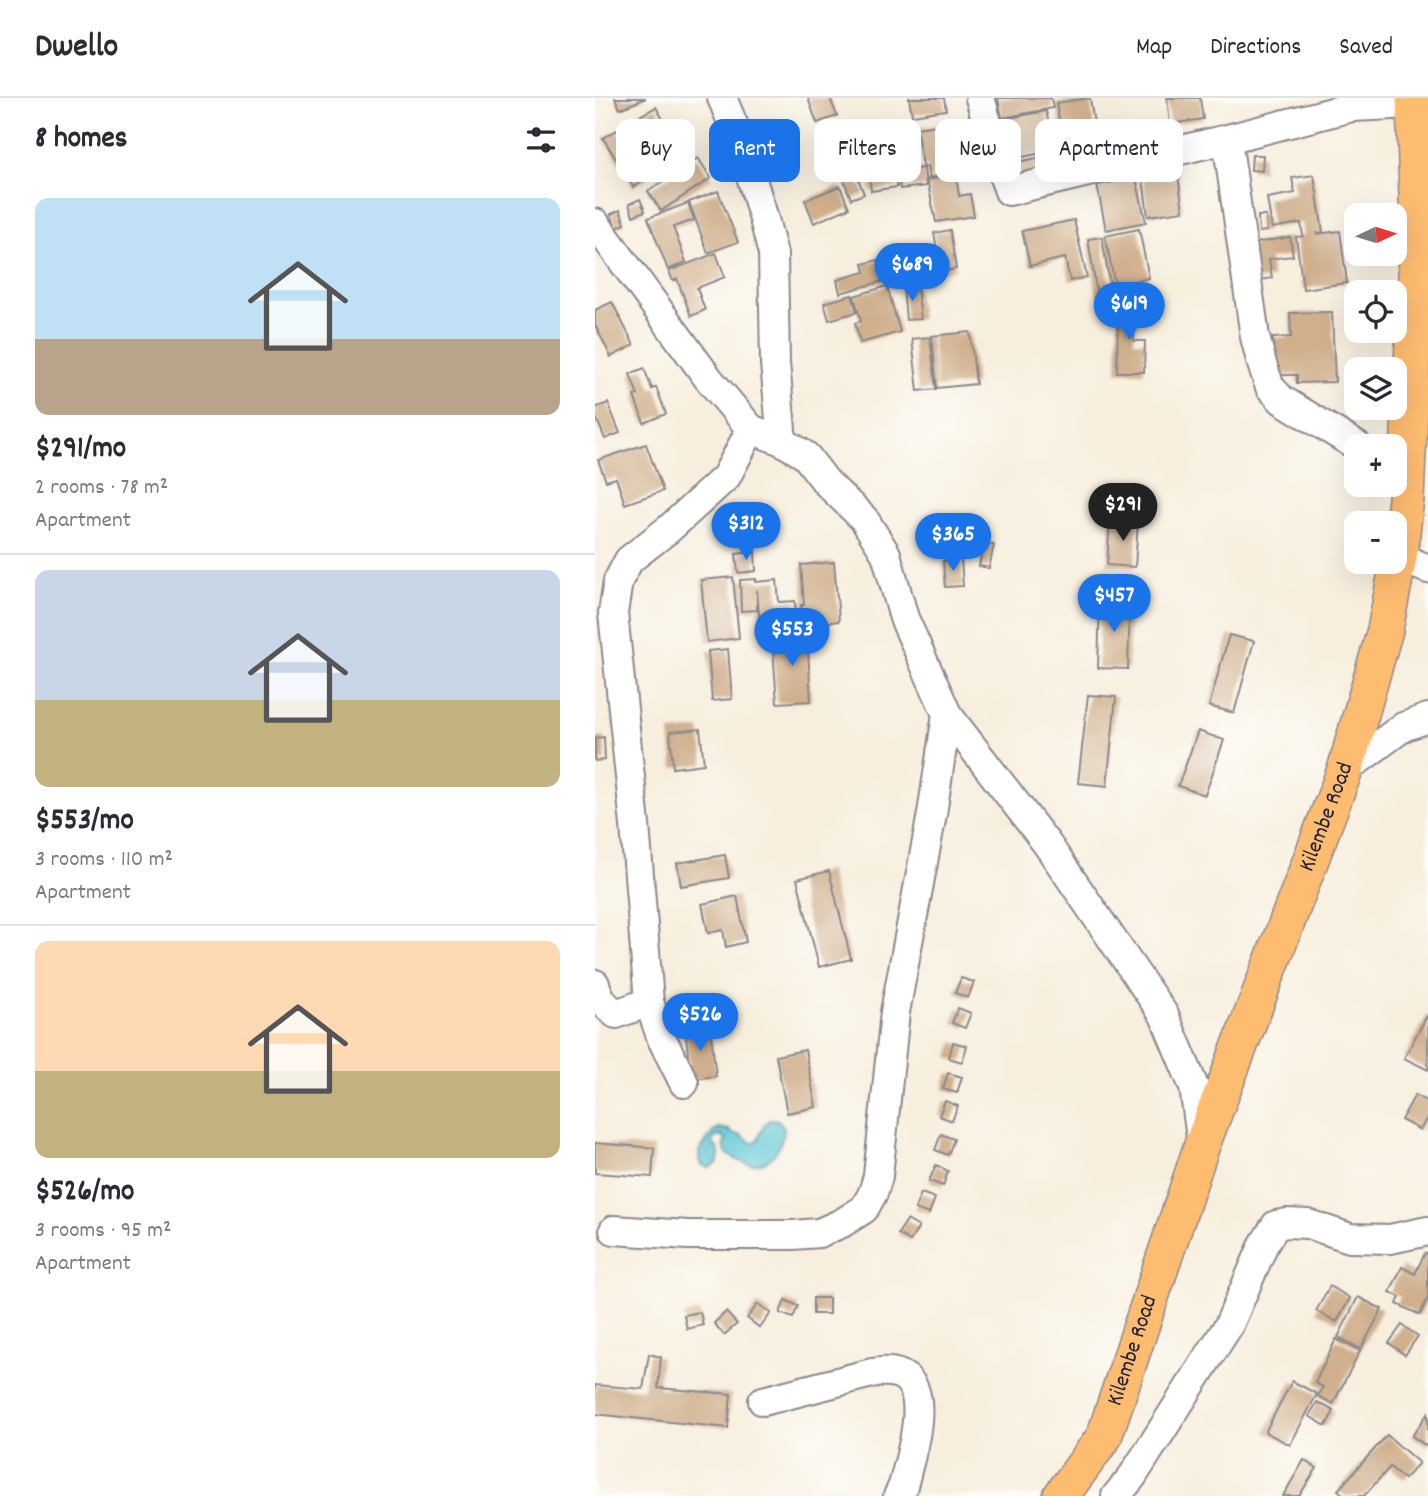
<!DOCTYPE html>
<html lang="en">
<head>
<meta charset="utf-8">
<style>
	body { margin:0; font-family:Dekko,sans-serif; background:#f7f7f7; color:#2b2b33; height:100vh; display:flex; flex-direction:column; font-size:26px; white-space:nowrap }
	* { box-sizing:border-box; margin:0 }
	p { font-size:23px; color:#7c7c81 }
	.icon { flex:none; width:38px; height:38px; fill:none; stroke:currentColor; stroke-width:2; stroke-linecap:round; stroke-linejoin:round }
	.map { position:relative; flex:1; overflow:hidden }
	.sheet { display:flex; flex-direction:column; background:#fff; width:595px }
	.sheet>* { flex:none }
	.hud { position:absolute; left:21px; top:21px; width:665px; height:63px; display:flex; gap:14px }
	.needle { width:46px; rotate:86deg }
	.controls { position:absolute; left:749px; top:105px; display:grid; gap:14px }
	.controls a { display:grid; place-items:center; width:63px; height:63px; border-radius:14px; background:#fff; box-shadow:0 7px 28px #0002; font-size:35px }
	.price { position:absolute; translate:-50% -60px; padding:0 16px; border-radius:24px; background:#1a73e8; color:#fff; font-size:23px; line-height:46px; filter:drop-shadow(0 2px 4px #0008) }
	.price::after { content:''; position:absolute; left:50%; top:42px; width:21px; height:16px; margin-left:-10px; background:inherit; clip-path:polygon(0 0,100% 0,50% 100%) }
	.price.on { background:#222; color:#fff }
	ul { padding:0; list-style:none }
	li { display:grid; align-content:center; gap:14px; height:371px; padding:0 35px }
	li+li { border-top:2px solid #e1e1e2 }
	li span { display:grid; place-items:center; height:217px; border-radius:14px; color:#555 }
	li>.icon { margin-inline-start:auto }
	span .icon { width:126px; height:126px; fill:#fffc; stroke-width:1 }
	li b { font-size:30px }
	h2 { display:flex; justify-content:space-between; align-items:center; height:84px; padding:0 35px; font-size:30px }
	.pill { padding:0 24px; border-radius:14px; background:#fff; box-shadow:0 7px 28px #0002; font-size:24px; line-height:63px }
	.pill.on { background:#1a73e8; color:#fff }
	header { display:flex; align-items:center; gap:42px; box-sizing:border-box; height:98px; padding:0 35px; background:#fff; border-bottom:2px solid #e1e1e2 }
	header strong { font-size:33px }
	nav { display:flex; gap:38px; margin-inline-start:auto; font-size:24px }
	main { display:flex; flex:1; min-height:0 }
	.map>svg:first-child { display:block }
	.water { fill:#5cc7d5; stroke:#3f7488; stroke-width:2 }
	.building { fill:#cfaf8c }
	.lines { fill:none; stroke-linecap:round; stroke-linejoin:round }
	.minor-casing { stroke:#8c888c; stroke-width:32 }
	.major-casing { stroke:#8c888c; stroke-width:38 }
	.minor { stroke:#fff; stroke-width:28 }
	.major { stroke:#febc71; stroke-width:35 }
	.labels { text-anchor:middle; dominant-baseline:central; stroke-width:7; stroke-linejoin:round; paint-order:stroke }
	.street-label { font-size:23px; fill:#22223b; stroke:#fdfcf7 }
</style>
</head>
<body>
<header>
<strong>Dwello</strong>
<nav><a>Map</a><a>Directions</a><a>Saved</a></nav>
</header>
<main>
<section class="sheet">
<h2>8 homes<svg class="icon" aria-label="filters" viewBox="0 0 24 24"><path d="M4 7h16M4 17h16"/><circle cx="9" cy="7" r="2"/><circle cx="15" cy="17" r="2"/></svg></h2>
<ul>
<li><span style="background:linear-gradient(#bfe0f5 65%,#b9a48a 0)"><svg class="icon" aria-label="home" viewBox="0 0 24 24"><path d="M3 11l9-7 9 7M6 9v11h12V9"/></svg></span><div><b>$291/mo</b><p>2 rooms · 78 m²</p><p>Apartment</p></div></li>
<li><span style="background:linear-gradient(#c9d6e8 60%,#c2b280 0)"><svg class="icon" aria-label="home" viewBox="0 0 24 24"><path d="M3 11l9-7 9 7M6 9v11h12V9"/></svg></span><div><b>$553/mo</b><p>3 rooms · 110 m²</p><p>Apartment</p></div></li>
<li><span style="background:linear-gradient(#ffd9b3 60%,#c2b280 0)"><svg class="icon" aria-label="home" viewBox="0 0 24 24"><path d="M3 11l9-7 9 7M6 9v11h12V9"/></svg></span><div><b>$526/mo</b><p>3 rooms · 95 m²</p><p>Apartment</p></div></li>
</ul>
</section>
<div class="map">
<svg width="833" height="1398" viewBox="0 0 833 1398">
	<rect width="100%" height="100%" fill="#fdfcf7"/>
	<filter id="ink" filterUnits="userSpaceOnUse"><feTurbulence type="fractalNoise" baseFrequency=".0143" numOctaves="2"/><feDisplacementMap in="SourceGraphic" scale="14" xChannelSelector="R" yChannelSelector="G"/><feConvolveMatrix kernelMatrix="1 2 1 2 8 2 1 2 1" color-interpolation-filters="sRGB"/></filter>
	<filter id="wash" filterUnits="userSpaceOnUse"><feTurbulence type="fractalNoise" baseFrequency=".00686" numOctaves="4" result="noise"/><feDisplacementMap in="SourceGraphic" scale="28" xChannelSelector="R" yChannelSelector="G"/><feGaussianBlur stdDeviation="1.57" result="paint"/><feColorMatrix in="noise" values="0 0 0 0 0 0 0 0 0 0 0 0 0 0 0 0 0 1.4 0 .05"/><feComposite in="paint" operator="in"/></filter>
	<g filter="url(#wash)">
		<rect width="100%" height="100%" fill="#f7eedd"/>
		<!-- water -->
		<path class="water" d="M 175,1021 L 183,1022 L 189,1030 C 187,1050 175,1070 152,1066 C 145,1064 137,1059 131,1055 L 129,1047 L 131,1041 L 125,1037 L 119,1040 L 117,1045 C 126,1052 125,1056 122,1066 L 114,1070 L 107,1067 L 104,1060 L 104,1053 C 113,1044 111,1039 123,1030 L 134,1032 L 138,1036 L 145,1036 L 156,1045 L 162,1043 L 169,1027 Z"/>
		<g id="blocks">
			<!-- building -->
			<g class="building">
				<polygon points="20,0 51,0 25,11"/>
				<polygon points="213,0 235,0 242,18 222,25"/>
				<polygon points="314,0 349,0 351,12 317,17"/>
				<polygon points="403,0 456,0 458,10 407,20"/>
				<polygon points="495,0 502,45 469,50 461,5"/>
				<polygon points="572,0 605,0 608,21 575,26"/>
				<polygon points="61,9 82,47 60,59 39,21"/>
				<polygon points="451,13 460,52 423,60 415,20"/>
				<polygon points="357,25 365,75 334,80 332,68 328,68 321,30"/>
				<polygon points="295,27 302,89 276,93 269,30"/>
				<polygon points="22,32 51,82 38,89 8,40"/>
				<polygon points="316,35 320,71 329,70 331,88 305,91 299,37"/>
				<polygon points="248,41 269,96 256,101 241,61 226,67 221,52"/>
				<polygon points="657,57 668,57 667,73 656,72"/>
				<polygon points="103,60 116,80 66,113 53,93"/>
				<polygon points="443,60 446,78 425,82 422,64"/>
				<polygon points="581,62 588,113 553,118 546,66"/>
				<polygon points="361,77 364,98 375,96 379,118 341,124 332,82"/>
				<polygon points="719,77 728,134 721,136 745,133 752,185 708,191 701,139 708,138 706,125 677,130 672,100 700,95 697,80"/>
				<polygon points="541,80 551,124 511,132 502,87"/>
				<polygon points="245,88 254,110 219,125 210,102"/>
				<polygon points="123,93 143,144 113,155 94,104"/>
				<polygon points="45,101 50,113 38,118 34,106"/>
				<polygon points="93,105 99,122 78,129 91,164 73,172 53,120"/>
				<polygon points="25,112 30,126 21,130 16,116"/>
				<polygon points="663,118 671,118 672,133 664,134"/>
				<polygon points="479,122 492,179 475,183 470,160 435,168 427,133"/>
				<polygon points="544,131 554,180 520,187 510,138"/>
				<polygon points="355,132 361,171 346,174 339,135"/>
				<polygon points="507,139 516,194 502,197 493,141"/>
				<polygon points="695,139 698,158 674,161 677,180 660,183 654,146"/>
				<polygon points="121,155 130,179 102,190 110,212 96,218 82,181 78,183 74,173"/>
				<polygon points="339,156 342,174 319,178 317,160"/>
				<polygon points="283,162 289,183 245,195 242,182 270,174 268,166"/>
				<polygon points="292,188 305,234 265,245 260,225 266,223 259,198"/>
				<polygon points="322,188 326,221 311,222 308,189"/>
				<polygon points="257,197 262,214 234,222 229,205"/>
				<polygon points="17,204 39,247 16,259 0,227 0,212"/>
				<polygon points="523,206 540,206 539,243 550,243 549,274 522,274"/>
				<polygon points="737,214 740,284 702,285 702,277 679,277 678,240 696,239 695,215"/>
				<polygon points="375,234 381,286 342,290 337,238"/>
				<polygon points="335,239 341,291 323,293 317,241"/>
				<polygon points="49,270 57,291 61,289 71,316 49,325 39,298 43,297 35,276"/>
				<polygon points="13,305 25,335 10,341 0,317 0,310"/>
				<polygon points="51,346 68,393 30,406 21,380 11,383 3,362"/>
				<polygon points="515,421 543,422 540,469 512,467"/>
				<polygon points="361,435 376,436 374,455 359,453"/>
				<polygon points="389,445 399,447 394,470 384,468"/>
				<polygon points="160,454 161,473 143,475 141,456"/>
				<polygon points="366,461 368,488 350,489 348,463"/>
				<polygon points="239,464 244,523 208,527 206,507 209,507 206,467"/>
				<polygon points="138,479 144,540 112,544 106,482"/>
				<polygon points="161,481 161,484 182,482 184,504 200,503 201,525 165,528 162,492 162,512 146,513 145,482"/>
				<polygon points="505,501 535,503 533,571 503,570"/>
				<polygon points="212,535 216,603 182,605 177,537"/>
				<polygon points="634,537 659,543 639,615 614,608"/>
				<polygon points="133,551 137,601 117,603 113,553"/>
				<polygon points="493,597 521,599 512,688 483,685"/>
				<polygon points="105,631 109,666 78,670 75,634"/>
				<polygon points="603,633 629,642 610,697 583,688"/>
				<polygon points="9,639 10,662 0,663 0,640"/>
				<polygon points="130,757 134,780 86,788 82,765"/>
				<polygon points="234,773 256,861 224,869 202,781"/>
				<polygon points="142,798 151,844 131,849 128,832 113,835 107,806"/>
				<polygon points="366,880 379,884 373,900 360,895"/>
				<polygon points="363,910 376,915 370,930 357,925"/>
				<polygon points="833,916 833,972 809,960"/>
				<polygon points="115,927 121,978 92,982 94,965 90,930"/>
				<polygon points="358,944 372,948 367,964 354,960"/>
				<polygon points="210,952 221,1009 192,1015 181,958"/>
				<polygon points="353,975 367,979 362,995 348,991"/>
				<polygon points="820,997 833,1004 833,1018 825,1032 806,1022"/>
				<polygon points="350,1003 363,1008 357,1023 344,1018"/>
				<polygon points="346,1036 359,1041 353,1057 340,1052"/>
				<polygon points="0,1045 59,1050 57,1079 0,1075"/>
				<polygon points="341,1067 353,1073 348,1088 334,1083"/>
				<polygon points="326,1095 340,1100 334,1116 320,1111"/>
				<polygon points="312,1122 324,1129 315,1143 303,1136"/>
				<polygon points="830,1155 833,1156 833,1200 825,1217 802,1206 805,1199 795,1194 807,1169 820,1176"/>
				<polygon points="735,1188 755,1200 742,1224 721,1213"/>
				<polygon points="763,1199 787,1211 766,1251 743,1239"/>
				<rect x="218" y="1200" width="16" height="16"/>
				<polygon points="190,1202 203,1208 198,1220 185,1215"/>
				<polygon points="163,1206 176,1215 165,1230 152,1220"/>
				<polygon points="105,1214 108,1227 92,1231 89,1217"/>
				<polygon points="131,1214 142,1226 129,1237 119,1225"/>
				<polygon points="807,1227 823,1238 810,1257 794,1245"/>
				<polygon points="741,1241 765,1253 738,1306 723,1298 728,1289 720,1285"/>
				<polygon points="54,1256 66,1259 63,1290 136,1296 133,1330 0,1316 0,1287 48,1291"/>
				<polygon points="697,1283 722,1296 695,1347 670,1334"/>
				<polygon points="722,1304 739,1313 731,1328 714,1318"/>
				<polygon points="833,1315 833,1349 817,1338"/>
				<polygon points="792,1337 824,1365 809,1381 795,1369 769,1398 750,1398 743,1392"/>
				<polygon points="709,1362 722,1370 704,1398 688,1398"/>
			</g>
		</g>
	</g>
	<g filter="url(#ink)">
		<use href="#blocks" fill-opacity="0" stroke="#8c888c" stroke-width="2"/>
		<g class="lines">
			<defs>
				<g id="minor">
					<polyline points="127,0 146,45 169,121 178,156 180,265 187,343"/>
					<polyline points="385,0 403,63 414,93 632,41 757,9 819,6"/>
					<polyline points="632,41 660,239 667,266 675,289 687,302 762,348"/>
					<polyline points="0,125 113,280 156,331 187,343 211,358 231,384 269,421 291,456 309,520 352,616 452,746 569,917 599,989 607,1047"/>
					<polyline points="804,459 833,471"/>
					<polyline points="750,672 808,629 833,620"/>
					<path d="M 0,886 C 4,900 9,907 21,916 L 54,904"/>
					<polyline points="89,985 67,941 54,904 40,727 18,515 23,483 34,462 75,430 131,379 156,331"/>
					<polyline points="19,1132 93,1137 198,1137 224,1135 247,1125 269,1111 278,1095 283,1078 300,914 337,716 352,616"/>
					<path d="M 168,1303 L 277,1275 C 348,1262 317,1351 308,1388 L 303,1398"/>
					<polyline points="521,1398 537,1379 634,1227 669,1146 681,1127 692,1125 713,1126 755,1140 795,1141 833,1133"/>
				</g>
				<g id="major">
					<path id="s1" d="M 466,1398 L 509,1339 L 607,1047 L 750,672 L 790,532 L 804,459 L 811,401 L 823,132 L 819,0"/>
				</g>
			</defs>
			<!-- minor casing -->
			<use href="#minor" class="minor-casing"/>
			<!-- major casing -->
			<use href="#major" class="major-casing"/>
			<!-- minor -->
			<use href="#minor" class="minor"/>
			<!-- major -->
			<use href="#major" class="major"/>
		</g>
	</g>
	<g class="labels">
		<!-- street labels -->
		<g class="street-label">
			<text stroke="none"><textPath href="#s1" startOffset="732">Kilembe Road</textPath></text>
			<text stroke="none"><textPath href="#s1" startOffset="164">Kilembe Road</textPath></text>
		</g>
	</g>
</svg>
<div class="controls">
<a><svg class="needle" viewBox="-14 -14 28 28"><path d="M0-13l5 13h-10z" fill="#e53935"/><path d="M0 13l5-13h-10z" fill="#7c7c81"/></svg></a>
<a><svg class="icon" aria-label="locate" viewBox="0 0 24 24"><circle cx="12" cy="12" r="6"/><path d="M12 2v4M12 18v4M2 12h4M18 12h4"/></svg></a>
<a><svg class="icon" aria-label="layers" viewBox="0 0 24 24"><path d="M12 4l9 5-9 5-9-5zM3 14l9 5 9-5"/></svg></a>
<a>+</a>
<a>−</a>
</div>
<b class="price" style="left:317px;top:205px">$689</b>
<b class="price" style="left:534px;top:244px">$619</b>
<b class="price on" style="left:528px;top:445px">$291</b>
<b class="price" style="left:151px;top:464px">$312</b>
<b class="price" style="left:358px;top:475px">$365</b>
<b class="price" style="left:519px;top:536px">$457</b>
<b class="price" style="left:197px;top:570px">$553</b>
<b class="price" style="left:105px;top:955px">$526</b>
<div class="hud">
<a class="pill">Buy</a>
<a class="pill on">Rent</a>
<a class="pill">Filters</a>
<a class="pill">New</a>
<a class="pill">Apartment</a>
</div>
</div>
</main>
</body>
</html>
